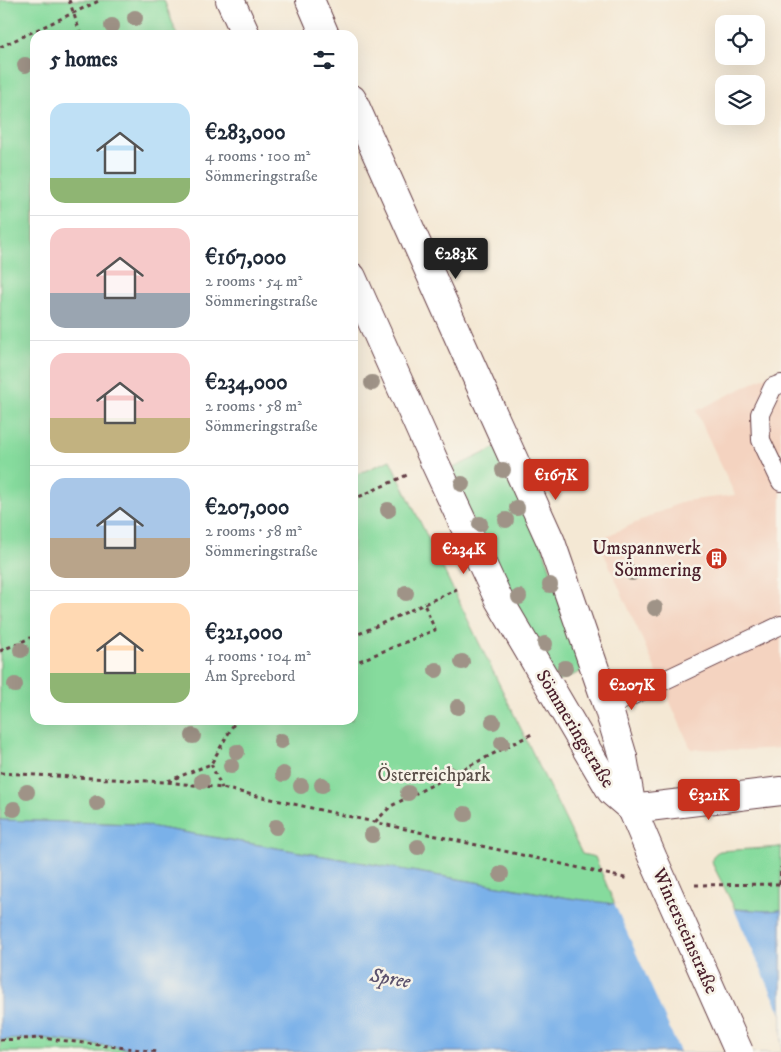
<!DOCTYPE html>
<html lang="en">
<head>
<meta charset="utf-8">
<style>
	body { margin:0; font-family:"IM FELL DW Pica",serif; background:#f6f6f7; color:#1f2937; height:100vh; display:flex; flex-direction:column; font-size:19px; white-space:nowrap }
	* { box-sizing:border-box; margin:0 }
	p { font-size:16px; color:#747a83 }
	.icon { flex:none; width:28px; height:28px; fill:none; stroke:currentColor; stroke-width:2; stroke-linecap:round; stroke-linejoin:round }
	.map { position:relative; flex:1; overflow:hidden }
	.side { position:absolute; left:30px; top:30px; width:328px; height:695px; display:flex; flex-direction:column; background:#fff; border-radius:15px; box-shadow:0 5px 20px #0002 }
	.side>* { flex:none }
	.controls { position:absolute; left:715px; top:15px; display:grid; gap:10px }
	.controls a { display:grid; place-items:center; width:50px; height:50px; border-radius:10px; background:#fff; box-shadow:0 5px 20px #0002; font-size:25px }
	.price { position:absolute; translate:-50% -42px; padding:0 11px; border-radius:5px; background:#c8321e; color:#fff; font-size:16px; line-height:32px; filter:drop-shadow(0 1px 2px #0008) }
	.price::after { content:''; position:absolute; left:50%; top:30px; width:15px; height:11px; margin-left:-8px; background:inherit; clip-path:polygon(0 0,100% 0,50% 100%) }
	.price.on { background:#222; color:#fff }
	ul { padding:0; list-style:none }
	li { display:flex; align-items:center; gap:15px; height:125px; padding:0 20px }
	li+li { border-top:1px solid #e0e1e3 }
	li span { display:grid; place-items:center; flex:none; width:140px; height:100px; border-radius:15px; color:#555 }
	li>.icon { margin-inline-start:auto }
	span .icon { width:60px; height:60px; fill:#fffc; stroke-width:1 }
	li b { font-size:21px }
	h2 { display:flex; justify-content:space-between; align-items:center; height:60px; padding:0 20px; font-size:21px }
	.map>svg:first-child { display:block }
	.built { fill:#f4d3c0 }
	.green { fill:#86db9d; stroke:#687d64 }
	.water { fill:#7ab1e9; stroke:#62688a }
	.pier { fill:#f4e8d4 }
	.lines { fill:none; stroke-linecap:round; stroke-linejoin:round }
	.service-casing { stroke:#643d44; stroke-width:20 }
	.minor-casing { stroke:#643d44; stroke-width:30 }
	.tertiary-casing { stroke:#643d44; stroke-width:30 }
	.path { stroke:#643d44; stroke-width:3; stroke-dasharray:4 4; stroke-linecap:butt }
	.service { stroke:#fff; stroke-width:18 }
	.minor { stroke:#fff; stroke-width:28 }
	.tertiary { stroke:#fff; stroke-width:28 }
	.tertiary-bridge-casing { stroke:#643d44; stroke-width:30; stroke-linecap:butt }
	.path-bridge { stroke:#643d44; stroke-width:3; stroke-dasharray:4 4; stroke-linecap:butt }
	.tertiary-bridge { stroke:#fff; stroke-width:28 }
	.tree { fill:#9f9387 }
	.labels { text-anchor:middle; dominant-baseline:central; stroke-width:5; stroke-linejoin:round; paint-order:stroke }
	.poi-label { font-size:19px; fill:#4a1f2b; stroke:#f7f3e8; text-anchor:end }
	.street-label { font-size:19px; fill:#4a1f2b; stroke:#f7f3e8 }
	.park-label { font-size:19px; fill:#594e48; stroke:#f7f3e8 }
	.water-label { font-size:20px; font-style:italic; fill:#5b526e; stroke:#f7f3e8 }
</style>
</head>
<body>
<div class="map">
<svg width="781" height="1052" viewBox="0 0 781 1052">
	<rect width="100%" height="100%" fill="#f7f3e8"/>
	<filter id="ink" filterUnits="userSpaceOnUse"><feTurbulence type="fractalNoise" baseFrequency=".02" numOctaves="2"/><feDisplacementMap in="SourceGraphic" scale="10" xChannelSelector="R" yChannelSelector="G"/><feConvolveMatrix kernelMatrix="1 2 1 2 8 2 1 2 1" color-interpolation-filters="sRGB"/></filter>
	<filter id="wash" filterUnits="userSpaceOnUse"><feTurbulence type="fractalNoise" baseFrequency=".0096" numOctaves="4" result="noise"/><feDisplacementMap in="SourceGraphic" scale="20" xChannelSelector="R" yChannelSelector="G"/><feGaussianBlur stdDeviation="1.12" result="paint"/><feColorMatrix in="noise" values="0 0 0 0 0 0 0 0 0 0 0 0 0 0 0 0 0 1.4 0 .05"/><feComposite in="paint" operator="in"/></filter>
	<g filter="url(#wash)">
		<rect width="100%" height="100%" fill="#f4e8d4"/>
		<!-- built -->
		<polygon class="built" points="781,369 781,748 745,750 691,749 598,540 684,501 735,495 696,411"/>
		<!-- green -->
		<g class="green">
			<polygon points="0,0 164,0 177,35 35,35 35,720 352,720 353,476 390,460 582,854 595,857 615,905 569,898 136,824 0,820"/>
			<polygon points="497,447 539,536 585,670 557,682 497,573 449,470"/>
			<path d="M 781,847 L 781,910 L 768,911 L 735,909 L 713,865 C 711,858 713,854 720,851 Z"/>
			<polygon points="42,1038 158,1052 0,1052 0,1040"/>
		</g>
		<!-- water -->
		<polygon class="water" points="0,820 136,824 569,898 662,910 735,909 767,911 781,910 781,1052 158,1052 42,1038 0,1040"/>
		<!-- pier -->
		<polygon class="pier" points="614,903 662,908 733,907 781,1014 781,1052 680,1052"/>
	</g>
	<g filter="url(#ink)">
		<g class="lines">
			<defs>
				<g id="service">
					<polyline points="781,384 773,387 760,414 761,440 781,482"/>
					<polyline points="608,707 781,625"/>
				</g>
				<polyline id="minor" points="632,809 781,791"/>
				<g id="tertiary">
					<polyline points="230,0 246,35"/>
					<polyline points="310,0 325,35"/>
					<polyline points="352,99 485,396 551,542 608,707 623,757 632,809 654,861"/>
					<polyline points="352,277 435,463 499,600 611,791 632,809"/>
				</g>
			</defs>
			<!-- service casing -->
			<use href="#service" class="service-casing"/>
			<!-- minor casing -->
			<use href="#minor" class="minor-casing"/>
			<!-- tertiary casing -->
			<use href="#tertiary" class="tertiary-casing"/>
			<!-- path -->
			<g class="path">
				<polyline points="0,47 101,0"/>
				<polyline points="352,500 407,475"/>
				<polyline points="352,637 457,589"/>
				<polyline points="0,651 35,636"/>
				<polyline points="352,664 435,630 424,604"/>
				<polyline points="211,764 222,788"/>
				<polyline points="0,773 166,782 222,788 629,879"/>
				<polyline points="168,781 211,764 236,720"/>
				<polyline points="375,822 391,806 532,734"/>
				<polyline points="780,884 781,867"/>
				<polyline points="695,885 781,884"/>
				<polyline points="0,1040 42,1038 158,1052"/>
			</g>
			<!-- service -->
			<use href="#service" class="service"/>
			<!-- minor -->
			<use href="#minor" class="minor"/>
			<!-- tertiary -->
			<use href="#tertiary" class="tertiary"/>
			<defs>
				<polyline id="tertiary-bridge" points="654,861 739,1052"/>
			</defs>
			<!-- tertiary-bridge casing -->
			<use href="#tertiary-bridge" class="tertiary-bridge-casing"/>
			<!-- path-bridge -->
			<polyline class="path-bridge" points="69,0 81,35"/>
			<!-- tertiary-bridge -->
			<use href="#tertiary-bridge" class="tertiary-bridge"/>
		</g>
		<!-- trees -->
		<g class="tree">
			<circle cx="135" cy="18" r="8"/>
			<circle cx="112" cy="26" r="8"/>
			<circle cx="25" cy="65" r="8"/>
			<circle cx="372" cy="383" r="8"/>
			<circle cx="503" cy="470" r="8"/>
			<circle cx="462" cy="484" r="8"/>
			<circle cx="517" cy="508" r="8"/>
			<circle cx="388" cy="510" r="8"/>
			<circle cx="506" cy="520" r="8"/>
			<circle cx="480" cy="524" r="8"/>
			<circle cx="632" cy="573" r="8"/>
			<circle cx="550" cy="585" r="8"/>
			<circle cx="406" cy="593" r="8"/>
			<circle cx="519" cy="597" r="8"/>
			<circle cx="655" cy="608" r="8"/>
			<circle cx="545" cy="644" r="8"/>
			<circle cx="21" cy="650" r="8"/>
			<circle cx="462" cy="662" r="8"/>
			<circle cx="565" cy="668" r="8"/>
			<circle cx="436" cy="670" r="8"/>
			<circle cx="15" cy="685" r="8"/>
			<circle cx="458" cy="707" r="8"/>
			<circle cx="493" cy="722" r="8"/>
			<circle cx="193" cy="736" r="8"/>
			<circle cx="281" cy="741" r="8"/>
			<circle cx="502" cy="743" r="8"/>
			<circle cx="237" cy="752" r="8"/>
			<circle cx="231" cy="766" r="8"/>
			<circle cx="448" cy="773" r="8"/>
			<circle cx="283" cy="774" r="8"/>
			<circle cx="202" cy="781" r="8"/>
			<circle cx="322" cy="785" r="8"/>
			<circle cx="301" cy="786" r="8"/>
			<circle cx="27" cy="792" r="8"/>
			<circle cx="408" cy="793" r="8"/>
			<circle cx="97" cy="803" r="8"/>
			<circle cx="14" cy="809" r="8"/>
			<circle cx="465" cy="814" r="8"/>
			<circle cx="276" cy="827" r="8"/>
			<circle cx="372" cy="835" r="8"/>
			<circle cx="418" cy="847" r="8"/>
			<circle cx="501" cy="874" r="8"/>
		</g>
	</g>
	<!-- icons -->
	<defs>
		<symbol id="building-disc" viewBox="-11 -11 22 22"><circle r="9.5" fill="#c8321e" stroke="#f7f3e8"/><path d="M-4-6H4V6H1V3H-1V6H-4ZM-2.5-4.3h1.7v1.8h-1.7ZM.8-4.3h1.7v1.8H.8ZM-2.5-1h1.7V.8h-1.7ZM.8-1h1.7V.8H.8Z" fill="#fff"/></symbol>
	</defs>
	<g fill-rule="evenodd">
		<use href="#building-disc" x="704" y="546" width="25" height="25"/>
	</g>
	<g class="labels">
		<!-- poi labels -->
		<g class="poi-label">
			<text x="701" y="548">Umspannwerk<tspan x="701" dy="22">Sömmering</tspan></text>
		</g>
		<!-- street labels -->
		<g class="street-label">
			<text transform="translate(575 729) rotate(59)">Sömmeringstraße</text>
			<text transform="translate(685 931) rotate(66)">Wintersteinstraße</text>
		</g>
		<!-- park labels -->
		<g class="park-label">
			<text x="434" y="775">Österreichpark</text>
		</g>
		<!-- water labels -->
		<g class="water-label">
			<text transform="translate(390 979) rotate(9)">Spree</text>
		</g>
	</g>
</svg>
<div class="controls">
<a><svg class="icon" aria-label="locate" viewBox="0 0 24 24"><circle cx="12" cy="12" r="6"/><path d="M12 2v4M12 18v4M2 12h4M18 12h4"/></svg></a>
<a><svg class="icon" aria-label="layers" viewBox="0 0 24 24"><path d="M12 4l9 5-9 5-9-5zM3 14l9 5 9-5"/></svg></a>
</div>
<b class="price on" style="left:456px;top:280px">€283K</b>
<b class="price" style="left:556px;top:501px">€167K</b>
<b class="price" style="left:464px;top:575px">€234K</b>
<b class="price" style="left:632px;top:711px">€207K</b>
<b class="price" style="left:709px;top:821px">€321K</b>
<section class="side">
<h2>5 homes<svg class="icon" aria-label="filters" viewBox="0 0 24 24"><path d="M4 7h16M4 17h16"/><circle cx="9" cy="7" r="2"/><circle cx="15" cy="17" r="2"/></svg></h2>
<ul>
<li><span style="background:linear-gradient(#bfe0f5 75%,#8fb573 0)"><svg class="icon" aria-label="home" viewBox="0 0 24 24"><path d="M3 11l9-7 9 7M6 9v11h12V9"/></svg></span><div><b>€283,000</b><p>4 rooms · 100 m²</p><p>Sömmeringstraße</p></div></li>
<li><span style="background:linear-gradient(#f6c9c9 65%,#9aa5b1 0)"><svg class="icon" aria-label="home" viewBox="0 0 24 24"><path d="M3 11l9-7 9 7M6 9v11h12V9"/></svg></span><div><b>€167,000</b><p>2 rooms · 54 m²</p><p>Sömmeringstraße</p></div></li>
<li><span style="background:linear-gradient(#f6c9c9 65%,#c2b280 0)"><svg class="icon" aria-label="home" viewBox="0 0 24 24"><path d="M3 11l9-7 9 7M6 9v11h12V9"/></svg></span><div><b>€234,000</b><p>2 rooms · 58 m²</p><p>Sömmeringstraße</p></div></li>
<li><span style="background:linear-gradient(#a9c7e8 60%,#b9a48a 0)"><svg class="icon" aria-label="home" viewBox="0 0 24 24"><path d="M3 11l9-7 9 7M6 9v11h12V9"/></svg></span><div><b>€207,000</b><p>2 rooms · 58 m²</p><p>Sömmeringstraße</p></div></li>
<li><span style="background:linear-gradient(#ffd9b3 70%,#8fb573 0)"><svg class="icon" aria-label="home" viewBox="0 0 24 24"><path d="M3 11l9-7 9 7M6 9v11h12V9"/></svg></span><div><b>€321,000</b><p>4 rooms · 104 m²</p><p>Am Spreebord</p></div></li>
</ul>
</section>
</div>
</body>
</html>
